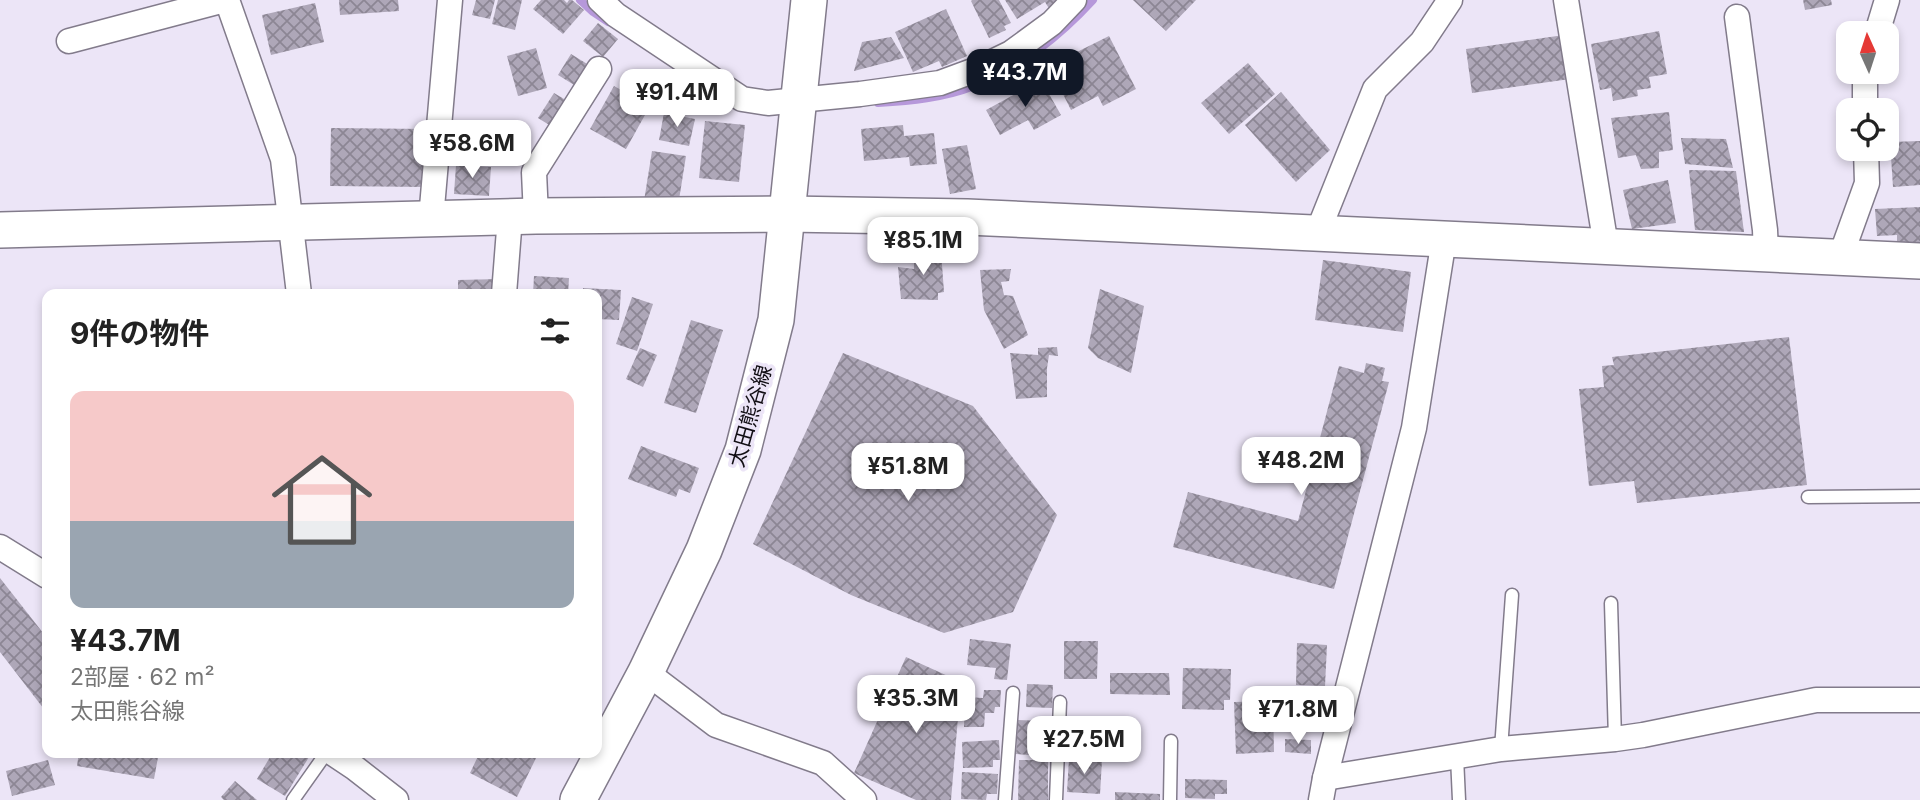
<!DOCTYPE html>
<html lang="ja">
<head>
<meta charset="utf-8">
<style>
	body { margin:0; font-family:Inter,"Noto Sans JP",sans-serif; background:#f2f2f2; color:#222; height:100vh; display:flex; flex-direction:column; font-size:26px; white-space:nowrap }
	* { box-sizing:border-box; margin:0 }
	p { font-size:23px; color:#767676 }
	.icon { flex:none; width:38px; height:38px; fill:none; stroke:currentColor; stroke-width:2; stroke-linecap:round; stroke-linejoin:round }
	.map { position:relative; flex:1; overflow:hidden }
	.drawer { position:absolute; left:42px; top:289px; width:560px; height:469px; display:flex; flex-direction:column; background:#fff; border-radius:14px; box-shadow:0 4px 10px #0003 }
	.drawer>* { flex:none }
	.needle { width:46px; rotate:357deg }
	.fabs { position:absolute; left:1836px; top:21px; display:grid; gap:14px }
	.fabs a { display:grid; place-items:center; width:63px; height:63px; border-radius:14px; background:#fff; box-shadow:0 4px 10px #0003; font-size:35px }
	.price { position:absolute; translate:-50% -60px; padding:0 16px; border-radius:14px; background:#fff; color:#222; font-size:23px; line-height:46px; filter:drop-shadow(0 2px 4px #0008) }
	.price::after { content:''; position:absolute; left:50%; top:42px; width:21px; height:16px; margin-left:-10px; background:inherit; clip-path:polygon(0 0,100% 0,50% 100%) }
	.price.active { background:#111827; color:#fff }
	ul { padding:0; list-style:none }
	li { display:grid; align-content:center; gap:14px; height:371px; padding:0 28px }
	li span { display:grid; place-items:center; height:217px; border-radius:14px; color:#555 }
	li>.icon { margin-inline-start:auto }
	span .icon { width:126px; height:126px; fill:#fffc; stroke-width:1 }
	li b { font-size:30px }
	h2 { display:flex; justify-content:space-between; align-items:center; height:84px; padding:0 28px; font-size:30px }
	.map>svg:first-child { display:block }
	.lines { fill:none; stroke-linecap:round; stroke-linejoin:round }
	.stream { stroke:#b698da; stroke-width:8 }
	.building { fill:url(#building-cross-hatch) }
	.lane-casing { stroke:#827b8b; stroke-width:15 }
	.street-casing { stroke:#827b8b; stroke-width:27 }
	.secondary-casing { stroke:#827b8b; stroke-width:38 }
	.lane { stroke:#fff; stroke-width:12 }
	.street { stroke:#fff; stroke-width:24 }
	.secondary { stroke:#fff; stroke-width:35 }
	.labels { text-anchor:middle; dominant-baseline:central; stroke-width:7; stroke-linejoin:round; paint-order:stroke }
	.street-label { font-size:21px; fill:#110e14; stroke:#ece5f7 }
</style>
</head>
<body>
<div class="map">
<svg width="1920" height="800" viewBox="0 0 1920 800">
	<defs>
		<pattern id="building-cross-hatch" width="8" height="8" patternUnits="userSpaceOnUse" patternTransform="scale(1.75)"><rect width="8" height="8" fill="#aea7b8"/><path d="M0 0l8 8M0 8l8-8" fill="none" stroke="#8c8694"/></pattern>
	</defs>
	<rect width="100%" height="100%" fill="#ece5f7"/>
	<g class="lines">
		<!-- stream -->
		<g class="stream">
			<polyline points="580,0 593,12 608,22"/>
			<path d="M 878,103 C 910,101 944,98 974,86 C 1019,69 1061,35 1093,0"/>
		</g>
	</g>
	<!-- building -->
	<g class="building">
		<polygon points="339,0 398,0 399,11 340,15"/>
		<polygon points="476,0 495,0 490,19 472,15"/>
		<polygon points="498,0 522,0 515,30 492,24"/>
		<polygon points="541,0 564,0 567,3 569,0 572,0 584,10 563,34 533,9"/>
		<polygon points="972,0 999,0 1011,23 1004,26 1006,30 989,38 971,1"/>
		<polygon points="1005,0 1060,0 1050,10 1045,2 1017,19"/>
		<polygon points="1133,0 1196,0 1166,31"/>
		<polygon points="1803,0 1831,0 1832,5 1805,10"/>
		<polygon points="315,3 324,42 271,55 262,15"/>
		<polygon points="946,9 967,56 942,67 939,61 913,72 895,32"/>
		<polygon points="598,23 618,39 603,57 583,41"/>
		<polygon points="1659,31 1667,74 1649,77 1651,88 1637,90 1638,96 1613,101 1611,88 1600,90 1591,44"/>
		<polygon points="1564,35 1570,79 1472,93 1466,49"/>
		<polygon points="1109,36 1136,89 1103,106 1098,96 1071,110 1049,66"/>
		<polygon points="891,37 904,58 854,71 862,42"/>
		<polygon points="536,48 547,88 518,96 507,56"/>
		<polygon points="571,54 592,67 579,88 558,75"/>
		<polygon points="1248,63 1275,94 1229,134 1201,103"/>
		<polygon points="1041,80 1061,115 1034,130 1028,120 1000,135 986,110"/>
		<polygon points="614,86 650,106 626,149 590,129"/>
		<polygon points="1281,92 1330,150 1296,182 1245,125"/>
		<polygon points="554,93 574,105 559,131 538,118"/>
		<polygon points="1669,112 1673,150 1659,152 1659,168 1641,169 1636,155 1618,158 1611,118"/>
		<polygon points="664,113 695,119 689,146 659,140"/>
		<polygon points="705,121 745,125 739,182 699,178"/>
		<polygon points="903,125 904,136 934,133 937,164 910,166 909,157 864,161 861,129"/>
		<polygon points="331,128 426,129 426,187 330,186"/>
		<polygon points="1681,138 1726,139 1733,168 1685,164"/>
		<polygon points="1920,141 1920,185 1893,187 1890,142"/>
		<polygon points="967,145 976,189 950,194 942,149"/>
		<polygon points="652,151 686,156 678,206 644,201"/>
		<polygon points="456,165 491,167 489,196 454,194"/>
		<polygon points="1689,170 1736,171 1744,232 1695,230"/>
		<polygon points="1668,180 1676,223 1632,229 1623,190"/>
		<polygon points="1920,207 1920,246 1897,248 1897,235 1877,236 1875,209"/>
		<polygon points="918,251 941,251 944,292 938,293 938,300 901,299 898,267 914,269 914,258 917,258"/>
		<polygon points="1323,260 1411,272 1403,332 1315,320"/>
		<polygon points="1011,269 1009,281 1001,282 1004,295 1013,296 1028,335 1004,349 984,310 980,270"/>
		<polygon points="534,276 569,278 568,294 533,294"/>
		<polygon points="499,279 500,294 458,294 458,280"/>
		<polygon points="583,288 621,290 619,320 597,319 597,294 583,294"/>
		<polygon points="1100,289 1144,306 1131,373 1098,358 1088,348"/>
		<polygon points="632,297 653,304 637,351 616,344"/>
		<polygon points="691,320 723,330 696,413 664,403"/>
		<polygon points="1789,337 1807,485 1637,503 1634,481 1589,486 1579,389 1604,387 1602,366 1614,365 1612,357"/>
		<polygon points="1057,347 1058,356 1049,355 1047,368 1047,397 1016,399 1010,353 1038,355 1038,348"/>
		<polygon points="640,348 657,355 643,387 626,379"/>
		<polygon points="843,353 973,406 1057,515 1013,612 944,633 851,595 753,544"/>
		<polygon points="1366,363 1385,368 1382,381 1389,382 1334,589 1173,547 1188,492 1298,521 1339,366 1364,373"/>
		<polygon points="641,446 699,468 690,493 679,489 676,497 628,479"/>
		<polygon points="0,578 47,638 47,713 0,652"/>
		<polygon points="970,639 1011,644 1007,680 994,679 996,668 967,665"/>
		<polygon points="1064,641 1098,641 1097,679 1064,679"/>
		<polygon points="1297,643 1327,645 1325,686 1296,685"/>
		<polygon points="906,657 961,682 951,800 916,800 854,773"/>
		<polygon points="1183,668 1231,669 1230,700 1224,700 1224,710 1182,709"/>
		<polygon points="1110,673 1169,673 1170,695 1110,694"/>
		<polygon points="1027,684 1053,685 1052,708 1026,707"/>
		<polygon points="1282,689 1310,689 1311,731 1283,731"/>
		<polygon points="984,690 1001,690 1000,707 995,707 994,713 985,713 984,727 964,727 965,697 983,698"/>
		<polygon points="1273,701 1274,752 1236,754 1234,702"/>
		<polygon points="1018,720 1043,721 1041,756 1016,754"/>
		<polygon points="1073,722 1103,724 1100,753 1070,750"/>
		<polygon points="1285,739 1311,740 1311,754 1285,752"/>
		<polygon points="999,740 1000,760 993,760 993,767 963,768 962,742"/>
		<polygon points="79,752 159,752 154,779 77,766"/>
		<polygon points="273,752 302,752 309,757 285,796 257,779"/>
		<polygon points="480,752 529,752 537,756 517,797 470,773"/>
		<polygon points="1069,759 1102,761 1100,794 1067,792"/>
		<polygon points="48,760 55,785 12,796 6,771"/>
		<polygon points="1019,760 1048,760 1048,800 1018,800"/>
		<polygon points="962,772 998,774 997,794 987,794 986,800 961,799"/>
		<polygon points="1185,779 1227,780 1227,794 1215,794 1215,799 1185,798"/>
		<polygon points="235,781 257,800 224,800 221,797"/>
		<polygon points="1115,792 1160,794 1160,800 1115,800"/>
	</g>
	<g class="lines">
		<defs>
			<g id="lane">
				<polyline points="1808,497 1920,496"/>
				<polyline points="1611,603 1615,739"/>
				<polyline points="1501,749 1512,595"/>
				<polyline points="1457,757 1459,800"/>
				<polyline points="293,800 327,752"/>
				<polyline points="1005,800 1013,693"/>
				<polyline points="1056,800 1060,702"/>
				<polyline points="1170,800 1171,741"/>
			</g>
			<g id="street">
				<polyline points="227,0 283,159 299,294"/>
				<polyline points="600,0 616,15 742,99 768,103 860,94 940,83 978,69 1011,53 1052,23 1074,0"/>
				<polyline points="1566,0 1606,246"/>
				<polyline points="1737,17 1765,230 1766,254"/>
				<polyline points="1877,33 1887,0"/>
				<polyline points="69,41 225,0"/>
				<polyline points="1865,110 1865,77 1866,72"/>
				<polyline points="536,216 534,172 599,69"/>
				<polyline points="431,219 450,0"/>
				<polyline points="1317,234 1375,89 1422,42 1450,0"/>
				<polyline points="1840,258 1867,183 1866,149"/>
				<polyline points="504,294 510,217"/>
				<polyline points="0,547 47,576"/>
				<polyline points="646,672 716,725 823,763 864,800"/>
				<polyline points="331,752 355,768 396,800"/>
				<polyline points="1325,778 1501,749 1615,739 1643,735 1816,700 1920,700"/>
				<polyline points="1321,800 1325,778 1414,428 1444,239"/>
			</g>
			<g id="secondary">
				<polyline points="0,230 536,216 787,214 967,217 1920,261"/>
				<polyline points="578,800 646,672 704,550 743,450 776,320 809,0"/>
			</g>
		</defs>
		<!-- lane casing -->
		<use href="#lane" class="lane-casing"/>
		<!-- street casing -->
		<use href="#street" class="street-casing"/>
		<!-- secondary casing -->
		<use href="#secondary" class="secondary-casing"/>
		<!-- lane -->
		<use href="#lane" class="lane"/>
		<!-- street -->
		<use href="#street" class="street"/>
		<!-- secondary -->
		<use href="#secondary" class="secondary"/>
	</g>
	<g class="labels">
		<!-- street labels -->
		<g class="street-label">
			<text transform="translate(750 416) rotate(-74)">太田熊谷線</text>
		</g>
	</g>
</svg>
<div class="fabs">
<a><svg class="needle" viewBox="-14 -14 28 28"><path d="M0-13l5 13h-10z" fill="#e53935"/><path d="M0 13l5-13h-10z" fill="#767676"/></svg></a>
<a><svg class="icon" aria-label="locate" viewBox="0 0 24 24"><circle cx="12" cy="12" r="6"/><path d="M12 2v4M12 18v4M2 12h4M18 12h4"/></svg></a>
</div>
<b class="price active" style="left:1025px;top:109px">¥43.7M</b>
<b class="price" style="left:677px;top:129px">¥91.4M</b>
<b class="price" style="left:472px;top:180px">¥58.6M</b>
<b class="price" style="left:923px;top:277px">¥85.1M</b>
<b class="price" style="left:1301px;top:497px">¥48.2M</b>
<b class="price" style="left:908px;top:503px">¥51.8M</b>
<b class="price" style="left:916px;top:735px">¥35.3M</b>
<b class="price" style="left:1298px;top:746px">¥71.8M</b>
<b class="price" style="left:1084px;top:776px">¥27.5M</b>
<section class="drawer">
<h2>9件の物件<svg class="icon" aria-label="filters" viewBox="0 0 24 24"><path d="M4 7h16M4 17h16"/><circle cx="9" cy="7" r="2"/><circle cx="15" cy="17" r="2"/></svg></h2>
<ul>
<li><span style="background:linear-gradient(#f6c9c9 60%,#9aa5b1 0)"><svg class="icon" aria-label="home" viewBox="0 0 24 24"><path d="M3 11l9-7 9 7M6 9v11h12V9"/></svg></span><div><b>¥43.7M</b><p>2部屋 · 62 m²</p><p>太田熊谷線</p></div></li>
</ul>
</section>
</div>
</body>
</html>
